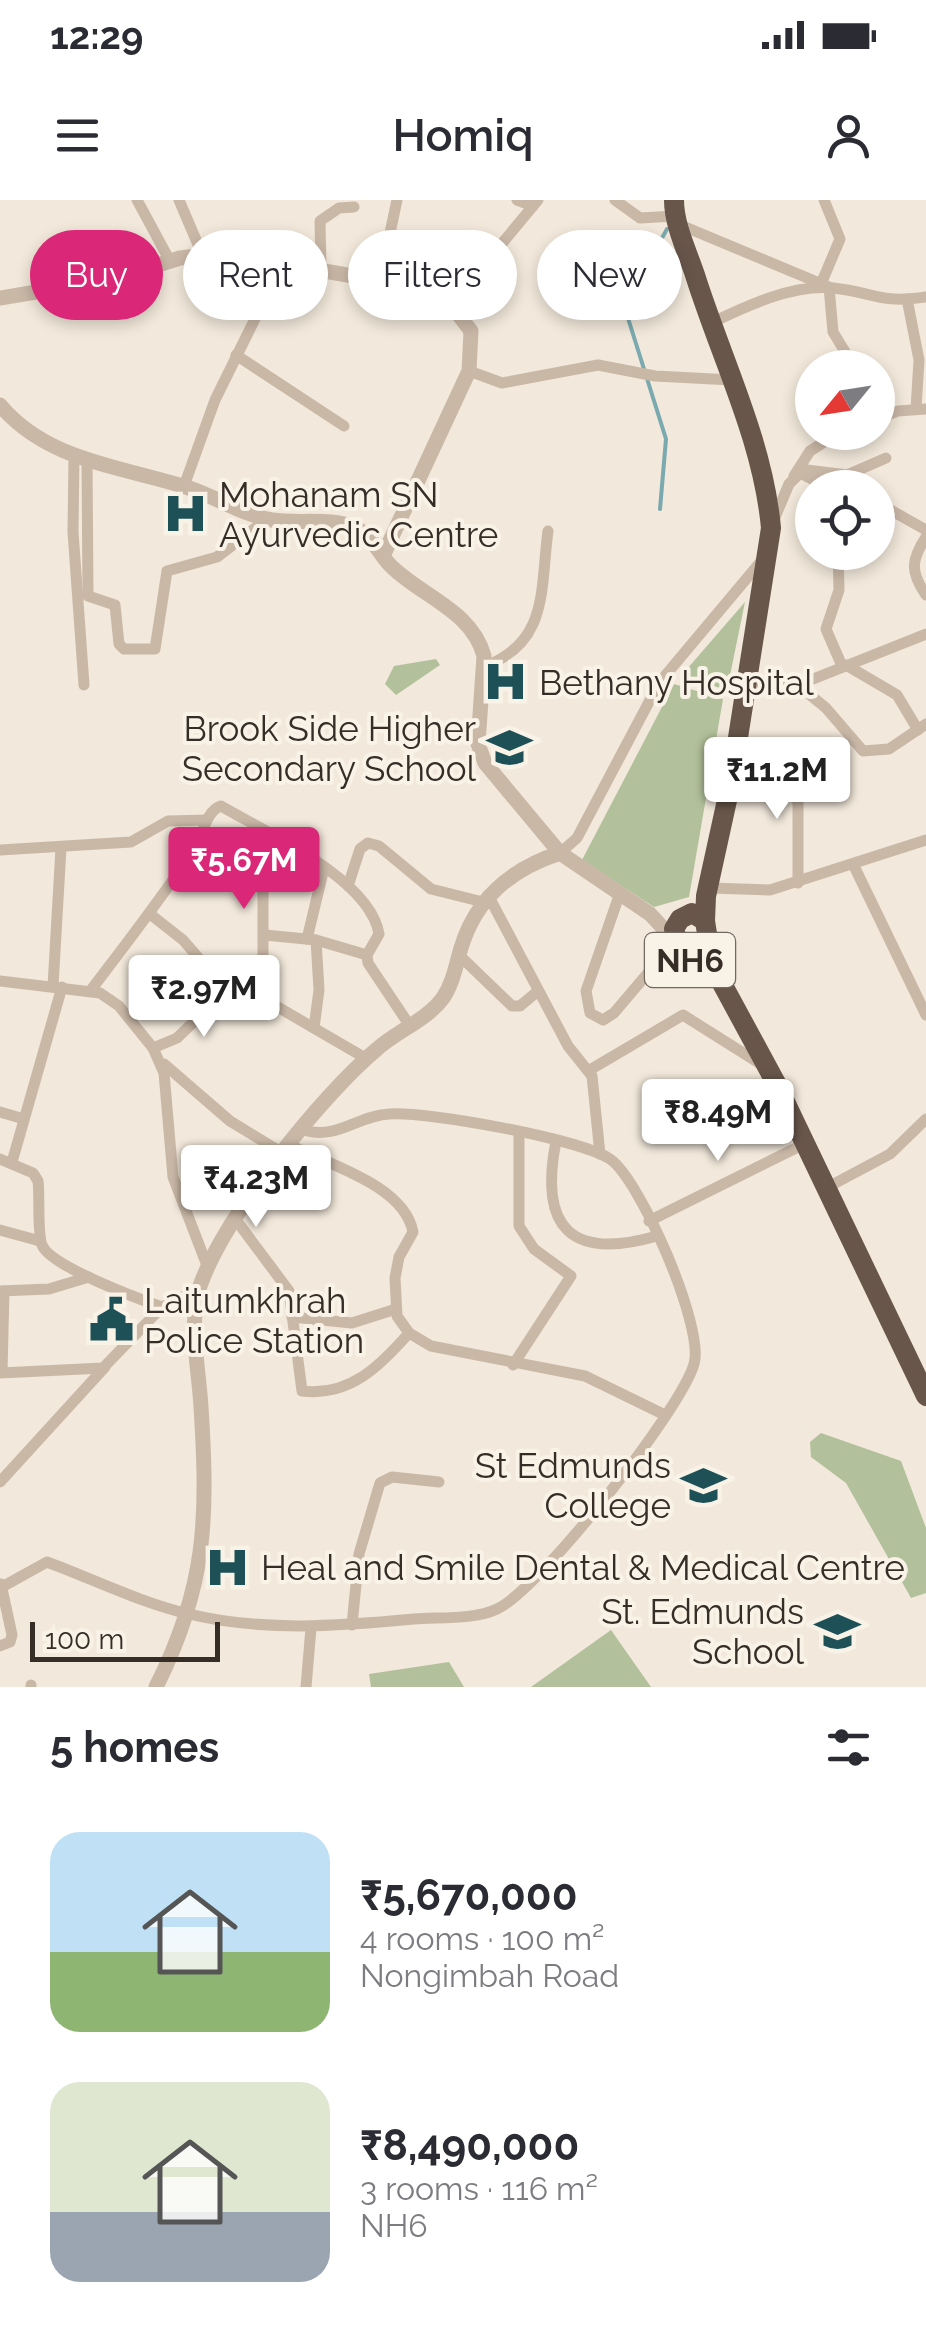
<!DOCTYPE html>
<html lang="en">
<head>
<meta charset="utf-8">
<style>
	body { margin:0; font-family:Raleway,sans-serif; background:#f7f7f7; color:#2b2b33; height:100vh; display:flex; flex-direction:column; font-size:38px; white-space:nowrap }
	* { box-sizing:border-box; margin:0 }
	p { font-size:32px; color:#7c7c81 }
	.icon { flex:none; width:55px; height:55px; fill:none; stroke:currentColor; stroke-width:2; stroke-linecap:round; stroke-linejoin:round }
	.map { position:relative; height:1487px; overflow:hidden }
	.details { display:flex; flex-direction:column; background:#fff; flex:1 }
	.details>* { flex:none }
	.top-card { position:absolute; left:30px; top:30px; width:868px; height:90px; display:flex; gap:20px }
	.needle { width:65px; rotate:240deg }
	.tools { position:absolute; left:795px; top:150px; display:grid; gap:20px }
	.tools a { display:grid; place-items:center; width:100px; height:100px; border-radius:50%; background:#fff; box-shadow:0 5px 15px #0003; font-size:50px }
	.scale { position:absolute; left:30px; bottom:25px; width:190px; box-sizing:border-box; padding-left:10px; border:5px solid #362d27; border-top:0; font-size:28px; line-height:35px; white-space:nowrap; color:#362d27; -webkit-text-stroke:8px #f9f2e7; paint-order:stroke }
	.price { position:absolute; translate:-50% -85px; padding:0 22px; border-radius:10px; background:#fff; color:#222; font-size:32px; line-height:65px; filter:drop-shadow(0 2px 5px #0008) }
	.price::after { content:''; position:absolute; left:50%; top:60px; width:30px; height:22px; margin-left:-15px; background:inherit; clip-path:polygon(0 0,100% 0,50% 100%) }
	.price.active { background:#db2777; color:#fff }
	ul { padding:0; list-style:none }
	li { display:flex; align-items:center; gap:30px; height:250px; padding:0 50px }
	li span { display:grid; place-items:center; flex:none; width:280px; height:200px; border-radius:30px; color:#555 }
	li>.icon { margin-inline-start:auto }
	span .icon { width:120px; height:120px; fill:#fffc; stroke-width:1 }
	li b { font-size:42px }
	h2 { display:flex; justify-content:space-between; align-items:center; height:120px; padding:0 50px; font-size:42px }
	.pill { padding:0 35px; border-radius:45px; background:#fff; box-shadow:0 5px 15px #0003; font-size:35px; line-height:90px }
	.pill.active { background:#db2777; color:#fff }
	.status { display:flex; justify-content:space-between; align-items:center; height:70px; padding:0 50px; background:#fff; direction:ltr }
	.status svg { height:28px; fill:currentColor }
	header { display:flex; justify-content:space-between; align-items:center; height:130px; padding:0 50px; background:#fff; font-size:45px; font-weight:600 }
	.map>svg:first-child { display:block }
	.green { fill:#b2c19b }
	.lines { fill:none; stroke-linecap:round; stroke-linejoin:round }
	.stream { stroke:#7aaaaf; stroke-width:4 }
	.minor { stroke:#cab8a7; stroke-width:11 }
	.tertiary { stroke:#cab8a7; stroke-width:15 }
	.trunk { stroke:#68564b; stroke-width:20 }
	.labels { text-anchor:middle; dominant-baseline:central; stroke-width:8; stroke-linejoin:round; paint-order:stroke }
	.shield { fill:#f9f2e7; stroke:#706861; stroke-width:2.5 }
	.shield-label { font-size:32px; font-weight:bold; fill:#362d27 }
	.poi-label { font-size:35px; fill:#362d27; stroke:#f9f2e7; text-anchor:start }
</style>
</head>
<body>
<div class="status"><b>12:29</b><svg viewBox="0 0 49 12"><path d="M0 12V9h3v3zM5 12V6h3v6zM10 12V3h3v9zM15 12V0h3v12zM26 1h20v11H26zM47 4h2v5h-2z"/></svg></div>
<header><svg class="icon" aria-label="menu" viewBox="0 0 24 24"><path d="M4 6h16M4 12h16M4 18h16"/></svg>Homiq<svg class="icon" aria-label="person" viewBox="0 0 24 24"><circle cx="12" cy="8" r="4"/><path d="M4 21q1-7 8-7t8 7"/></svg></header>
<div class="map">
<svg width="926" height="1487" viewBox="0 0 926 1487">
	<rect width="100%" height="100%" fill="#f2e8db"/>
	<!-- green -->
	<g class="green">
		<polygon points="745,402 727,490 681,476"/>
		<polygon points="436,459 440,465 396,495 385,484 394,466"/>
		<polygon points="674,484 723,499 689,697 654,707 582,660"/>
		<polygon points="821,1233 901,1261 926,1328 926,1393 911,1398 846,1283 811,1257 810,1242"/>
		<polygon points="611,1430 651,1487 531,1487"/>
		<polygon points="449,1462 464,1487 371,1487 369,1474"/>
	</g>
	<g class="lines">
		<!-- stream -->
		<polyline class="stream" points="660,309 666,239 627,115 632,93 667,29"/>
		<!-- minor -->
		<g class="minor">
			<polyline points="137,0 170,61"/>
			<polyline points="179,0 202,54"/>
			<polyline points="517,0 533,6"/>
			<polyline points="615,0 640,18 676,16"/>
			<polyline points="678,24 829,87 833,132 855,168"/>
			<polyline points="321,68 320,21 339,8 354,7"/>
			<polyline points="380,80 397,0"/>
			<polyline points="821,84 840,39 824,0"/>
			<polyline points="907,99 919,160 916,209"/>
			<polyline points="451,105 538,0"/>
			<path d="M 711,123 C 746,106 793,84 833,88 C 873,92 879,104 926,97"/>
			<polyline points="236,155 344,226"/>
			<polyline points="469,171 502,183 598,165 655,176 732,180"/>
			<polyline points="878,219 898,211 926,209"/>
			<polyline points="74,256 73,332 84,485"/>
			<polyline points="87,259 88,396 115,405 119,444 124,449 155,449 167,371 217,357 267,319"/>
			<polyline points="807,270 847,275 886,258"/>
			<polyline points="794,276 810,251 840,232"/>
			<polyline points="184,286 215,200 283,62"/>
			<polyline points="878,303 926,330"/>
			<polyline points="773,322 789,284 800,273 830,288"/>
			<path d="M 926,337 C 911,360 910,372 926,395"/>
			<polyline points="838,352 839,390 826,429 842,466"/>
			<polyline points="846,465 897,495 918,530"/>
			<path d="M 483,467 C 549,443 540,391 548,331"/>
			<polyline points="798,485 926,434"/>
			<polyline points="746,487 798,485 826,508 863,551 889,549 926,524"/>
			<polyline points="731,582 793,594 798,602 798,683"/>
			<polyline points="263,631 263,793"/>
			<polyline points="0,650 131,642 168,621 207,620"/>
			<polyline points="560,653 577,638 659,483 763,359"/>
			<polyline points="854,666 926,815"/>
			<polyline points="348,686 360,649 368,643 379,646 431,689 483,702"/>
			<polyline points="710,688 770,690 926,640"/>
			<polyline points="620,693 586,791 590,813 603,820 614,813 675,741"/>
			<polyline points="488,695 568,846 592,876 600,954"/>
			<polyline points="150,714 183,740 224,787 251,780 276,806 367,859"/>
			<polyline points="265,735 316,740 367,755"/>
			<polyline points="307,739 324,668"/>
			<polyline points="459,755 512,806 520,806 538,791"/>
			<polyline points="0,781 100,793 119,806 153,848 164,873 173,977 208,1068"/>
			<polyline points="53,786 61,648"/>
			<path d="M 91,790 C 126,744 161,699 193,651 C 203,637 205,611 221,606 C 267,633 370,679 379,734 L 367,755 L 368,763 L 410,826"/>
			<polyline points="314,828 319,790 316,740"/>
			<polyline points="153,848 177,838 230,787"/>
			<polyline points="164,864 230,921 284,954"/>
			<polyline points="588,871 683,815 764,866"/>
			<polyline points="0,912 24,919"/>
			<path d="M 556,941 C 539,1027 570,1061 657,1036"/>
			<path d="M 290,945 C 329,965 404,985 413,1032 L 399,1057 L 395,1078 L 397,1116 L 409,1133 L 431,1146 L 585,1176 L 665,1215"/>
			<path d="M 0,959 L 33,973 L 38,981 C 40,996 37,1033 42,1045 C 50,1066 139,1099 162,1107"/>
			<polyline points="12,962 62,787"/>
			<polyline points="828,987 890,954 926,919"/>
			<path d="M 236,1020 L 289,1091 L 302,1191 C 350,1197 381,1165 409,1133"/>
			<polyline points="649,1021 806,943"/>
			<polyline points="0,1030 40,1041"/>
			<polyline points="0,1091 49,1089 89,1077"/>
			<polyline points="292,1117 352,1123 396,1109"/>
			<polyline points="513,1165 571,1076 534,1049 519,1026 519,934"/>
			<polyline points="2,1172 4,1091"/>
			<polyline points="0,1173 103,1168 162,1107 199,1089"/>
			<polyline points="0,1282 105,1167"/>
			<path d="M 2,1387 L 47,1362 C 93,1379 141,1403 189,1414 C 263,1432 340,1426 414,1419 C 439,1417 474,1420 497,1409 C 539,1390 681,1210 694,1164 C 705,1128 640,979 610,959 C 580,939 427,911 389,914 C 356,916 338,940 303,930"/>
			<polyline points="352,1425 359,1354 380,1283 392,1277 439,1282"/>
			<polyline points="0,1446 10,1442 12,1435 1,1384"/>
			<polyline points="31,1487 31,1485"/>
			<polyline points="306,1487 311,1428"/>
		</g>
		<!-- tertiary -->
		<g class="tertiary">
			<polyline points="0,98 113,79 180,58 222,53 404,85 451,105 471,131 469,171 383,356"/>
			<path d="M 0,205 C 47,261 120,266 186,287 C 215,296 242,315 272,320 C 297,324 333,317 356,328 C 373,336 379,355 392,367 C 423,397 472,411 484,456 L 478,544 L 485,563 L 560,653 L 650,714 L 677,743"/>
			<path d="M 156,1487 C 207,1386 208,1317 201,1207 C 199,1170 188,1121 200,1086 C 224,1017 321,896 377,849 C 397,831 427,820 443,798 C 453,783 456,765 461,748 C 476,698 511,669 560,653"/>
		</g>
		<!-- trunk -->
		<g class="trunk">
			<path d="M 674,0 C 674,25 687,51 695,75 C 721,158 763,240 771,328 L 731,582 L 706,696 L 705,721 L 712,765 L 704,773 L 679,746 L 674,729 L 680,719 L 692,713 L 705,721"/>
			<polyline points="712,765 777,885 926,1196"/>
		</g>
	</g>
	<!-- icons -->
	<defs>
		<symbol id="hospital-bare" viewBox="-9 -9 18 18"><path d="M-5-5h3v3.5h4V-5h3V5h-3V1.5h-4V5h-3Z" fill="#1d5157" stroke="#f9f2e7" stroke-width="2.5" paint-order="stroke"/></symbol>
		<symbol id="school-bare" viewBox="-9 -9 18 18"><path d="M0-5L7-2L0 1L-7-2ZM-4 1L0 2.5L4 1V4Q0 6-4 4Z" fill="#1d5157" stroke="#f9f2e7" stroke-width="2.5" paint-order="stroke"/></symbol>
		<symbol id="civic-bare" viewBox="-9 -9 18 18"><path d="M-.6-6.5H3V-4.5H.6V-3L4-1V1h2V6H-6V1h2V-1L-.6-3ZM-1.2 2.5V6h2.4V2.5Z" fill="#1d5157" stroke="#f9f2e7" stroke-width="2.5" paint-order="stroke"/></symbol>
		<symbol id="university-bare" viewBox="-9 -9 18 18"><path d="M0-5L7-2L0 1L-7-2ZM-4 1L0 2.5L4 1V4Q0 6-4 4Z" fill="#1d5157" stroke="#f9f2e7" stroke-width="2.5" paint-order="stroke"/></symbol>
	</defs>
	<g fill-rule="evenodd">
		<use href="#hospital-bare" x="154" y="282" width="63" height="63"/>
		<use href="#hospital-bare" x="474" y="450" width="63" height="63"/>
		<use href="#school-bare" x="478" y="516" width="63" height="63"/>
		<use href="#civic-bare" x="80" y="1088" width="63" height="63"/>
		<use href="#university-bare" x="672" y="1254" width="63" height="63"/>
		<use href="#hospital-bare" x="196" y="1336" width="63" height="63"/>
		<use href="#school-bare" x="806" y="1400" width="63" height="63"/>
	</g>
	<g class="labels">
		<!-- shield labels -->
		<rect class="shield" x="645" y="733" width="90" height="54" rx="8"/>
		<g class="shield-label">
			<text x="690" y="760">NH6</text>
		</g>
		<!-- poi labels -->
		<g class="poi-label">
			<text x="219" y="294">Mohanam SN<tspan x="219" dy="40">Ayurvedic Centre</tspan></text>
			<text x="539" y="482">Bethany Hospital</text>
			<text x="476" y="528" text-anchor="end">Brook Side Higher<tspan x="476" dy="40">Secondary School</tspan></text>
			<text x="144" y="1100">Laitumkhrah<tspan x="144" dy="40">Police Station</tspan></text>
			<text x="671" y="1265" text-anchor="end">St Edmunds<tspan x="671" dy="40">College</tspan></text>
			<text x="261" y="1367">Heal and Smile Dental &amp; Medical Centre</text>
			<text x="804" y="1411" text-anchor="end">St. Edmunds<tspan x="804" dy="40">School</tspan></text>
		</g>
	</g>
</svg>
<div class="tools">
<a><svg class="needle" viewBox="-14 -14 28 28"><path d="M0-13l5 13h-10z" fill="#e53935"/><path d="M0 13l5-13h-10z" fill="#7c7c81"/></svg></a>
<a><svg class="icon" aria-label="locate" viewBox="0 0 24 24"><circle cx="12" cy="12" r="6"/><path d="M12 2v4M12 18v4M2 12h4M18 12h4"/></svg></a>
</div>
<div class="scale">100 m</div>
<b class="price" style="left:777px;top:622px">₹11.2M</b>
<b class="price active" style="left:244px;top:712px">₹5.67M</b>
<b class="price" style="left:204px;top:840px">₹2.97M</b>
<b class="price" style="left:718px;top:964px">₹8.49M</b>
<b class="price" style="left:256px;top:1030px">₹4.23M</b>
<div class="top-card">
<a class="pill active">Buy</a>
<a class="pill">Rent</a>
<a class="pill">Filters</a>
<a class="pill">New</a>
</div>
</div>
<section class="details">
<h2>5 homes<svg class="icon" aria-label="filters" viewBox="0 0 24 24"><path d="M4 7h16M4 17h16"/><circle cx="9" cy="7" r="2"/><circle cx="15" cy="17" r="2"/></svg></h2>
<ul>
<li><span style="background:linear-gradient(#bfe0f5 60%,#8fb573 0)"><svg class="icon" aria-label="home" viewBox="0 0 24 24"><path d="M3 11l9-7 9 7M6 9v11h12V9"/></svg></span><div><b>₹5,670,000</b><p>4 rooms · 100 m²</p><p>Nongimbah Road</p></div></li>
<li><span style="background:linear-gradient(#dfe7d0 65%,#9aa5b1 0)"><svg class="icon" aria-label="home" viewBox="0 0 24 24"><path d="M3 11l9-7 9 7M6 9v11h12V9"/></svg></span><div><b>₹8,490,000</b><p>3 rooms · 116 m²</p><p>NH6</p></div></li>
</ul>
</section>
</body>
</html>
